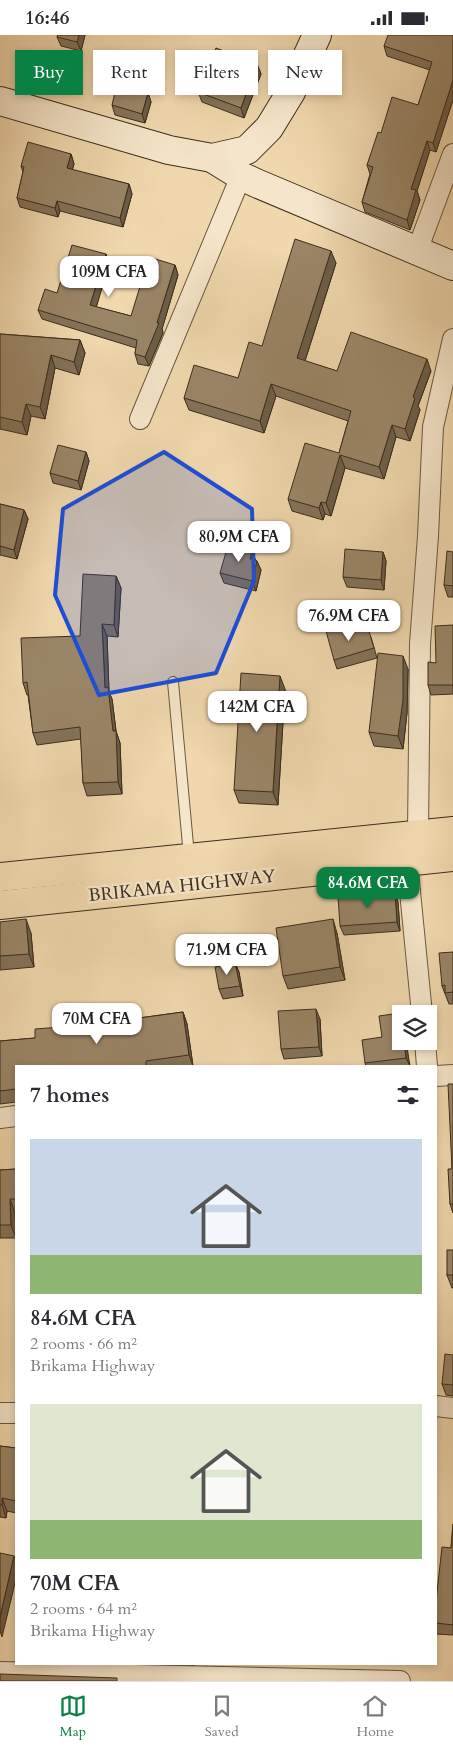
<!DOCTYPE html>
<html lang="en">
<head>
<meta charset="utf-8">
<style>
	body { margin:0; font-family:Cardo,serif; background:#f2f2f3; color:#2b2b33; height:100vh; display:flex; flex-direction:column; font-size:19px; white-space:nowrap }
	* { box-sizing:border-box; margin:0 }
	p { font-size:16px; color:#7c7c81 }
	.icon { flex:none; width:28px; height:28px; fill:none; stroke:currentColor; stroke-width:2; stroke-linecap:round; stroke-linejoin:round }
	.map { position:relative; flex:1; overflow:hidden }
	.details { position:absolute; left:15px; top:1030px; width:422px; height:600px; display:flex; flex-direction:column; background:#fff; border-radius:0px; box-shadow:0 2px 8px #0003 }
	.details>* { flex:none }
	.top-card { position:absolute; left:15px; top:15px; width:424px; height:45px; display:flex; gap:10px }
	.controls { position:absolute; left:392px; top:970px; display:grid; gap:10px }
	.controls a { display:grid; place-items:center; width:45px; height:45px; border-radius:0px; background:#fff; box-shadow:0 2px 8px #0003; font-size:25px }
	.price { position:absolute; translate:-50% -42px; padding:0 11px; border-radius:10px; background:#fff; color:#222; font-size:16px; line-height:32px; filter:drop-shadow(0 1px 2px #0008) }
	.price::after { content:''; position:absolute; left:50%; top:30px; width:15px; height:11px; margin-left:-8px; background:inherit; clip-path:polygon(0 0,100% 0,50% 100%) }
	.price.selected { background:#0b8043; color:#fff }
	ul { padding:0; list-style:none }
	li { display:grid; align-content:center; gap:10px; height:265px; padding:0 15px }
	li span { display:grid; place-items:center; height:155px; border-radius:0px; color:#555 }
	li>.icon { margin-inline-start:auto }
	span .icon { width:90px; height:90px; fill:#fffc; stroke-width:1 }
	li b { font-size:21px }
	h2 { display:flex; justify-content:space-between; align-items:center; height:60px; padding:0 15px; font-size:21px }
	.pill { padding:0 18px; border-radius:0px; background:#fff; box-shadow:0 2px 8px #0003; font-size:18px; line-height:45px }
	.pill.selected { background:#0b8043; color:#fff }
	.status { display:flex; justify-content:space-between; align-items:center; height:35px; padding:0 25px; background:#fff; direction:ltr }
	.status svg { height:14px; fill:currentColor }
	.menu { display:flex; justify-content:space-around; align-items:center; height:70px; border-top:1px solid #e1e1e2; background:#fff; font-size:14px; color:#7c7c81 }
	.menu a { display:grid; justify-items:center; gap:2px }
	.menu .selected { color:#0b8043 }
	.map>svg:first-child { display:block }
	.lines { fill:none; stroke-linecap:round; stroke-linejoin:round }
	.lane-casing { stroke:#695840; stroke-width:12 }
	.street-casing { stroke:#695840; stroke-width:22 }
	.secondary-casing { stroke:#3c2d1c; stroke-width:30 }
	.highway-casing { stroke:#3c2d1c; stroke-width:30 }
	.lane { stroke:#f5e5ca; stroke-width:10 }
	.street { stroke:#f5e5ca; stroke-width:20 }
	.secondary { stroke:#f5e5ca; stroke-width:28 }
	.highway { stroke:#f0d7ad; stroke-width:28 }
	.wall { fill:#847259; stroke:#3c2d1c }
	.shaded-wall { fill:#6c5d48; stroke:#3c2d1c }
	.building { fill:#9a8567; stroke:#3c2d1c }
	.marked { fill:#1d4ed8; fill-opacity:0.2; stroke:#1d4ed8; stroke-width:4; stroke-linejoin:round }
	.labels { text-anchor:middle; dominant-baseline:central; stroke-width:4.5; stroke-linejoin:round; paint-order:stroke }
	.street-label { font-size:18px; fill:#3c2d1c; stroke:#f5e5ca }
</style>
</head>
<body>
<div class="status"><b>16:46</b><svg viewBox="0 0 49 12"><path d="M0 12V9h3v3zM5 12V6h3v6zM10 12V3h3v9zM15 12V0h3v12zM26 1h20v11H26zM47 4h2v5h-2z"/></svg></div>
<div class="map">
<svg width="453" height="1646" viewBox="0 0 453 1646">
	<rect width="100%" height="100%" fill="#f0d7ad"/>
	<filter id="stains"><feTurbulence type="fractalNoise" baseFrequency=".004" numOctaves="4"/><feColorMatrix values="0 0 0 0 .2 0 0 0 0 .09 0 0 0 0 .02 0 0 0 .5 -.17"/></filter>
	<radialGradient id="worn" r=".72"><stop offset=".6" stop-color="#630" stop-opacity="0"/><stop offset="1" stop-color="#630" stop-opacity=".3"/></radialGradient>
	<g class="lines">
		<defs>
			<polyline id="lane" points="173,647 189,821"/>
			<g id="street">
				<polyline points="417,216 453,119"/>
				<polyline points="140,384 241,141"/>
				<polyline points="418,799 420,609 428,501 433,392 453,304"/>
				<polyline points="407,826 422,979"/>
				<polyline points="425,1006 427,1031"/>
				<polyline points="436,1041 453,1040"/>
				<polyline points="0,1083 16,1081"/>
				<polyline points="436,1371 453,1373"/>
				<polyline points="0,1378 16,1378"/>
				<polyline points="0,1637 400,1646"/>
			</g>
			<g id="secondary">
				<polyline points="0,66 169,115 212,123 247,115 269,93 291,57 317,0"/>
				<polyline points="212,123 241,141 256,148 453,231"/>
			</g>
			<g id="highway">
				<polyline points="0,842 453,796"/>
				<polyline points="0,870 453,822"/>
			</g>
		</defs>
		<!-- lane casing -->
		<use href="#lane" class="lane-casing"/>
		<!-- street casing -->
		<use href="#street" class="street-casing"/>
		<!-- secondary casing -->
		<use href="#secondary" class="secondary-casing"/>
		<!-- highway casing -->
		<use href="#highway" class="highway-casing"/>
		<!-- lane -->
		<use href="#lane" class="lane"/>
		<!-- street -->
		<use href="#street" class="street"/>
		<!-- secondary -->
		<use href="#secondary" class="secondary"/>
		<!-- highway -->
		<use href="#highway" class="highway"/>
	</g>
	<!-- wall -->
	<g class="wall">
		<polygon points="58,0 85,0 81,16 61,11 57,2"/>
		<polygon points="453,0 453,65 436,117 430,115 417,156 420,165 410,195 365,177 362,167 370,139 367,130 381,98 418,70 430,35 387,21 384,11"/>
		<polygon points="257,29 261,39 244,83 202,67 198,57"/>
		<polygon points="148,58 151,67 145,88 115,80 112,70"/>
		<polygon points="71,119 74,129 72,135 129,149 132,159 123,192 60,176 58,182 20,172 17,163 23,137 21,131"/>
		<polygon points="106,219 109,229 96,272 131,281 175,230 178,240 162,294 163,298 149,331 138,329 135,319 136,313 42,284 38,275 57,258"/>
		<polygon points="336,228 305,326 337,336 431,336 418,371 420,375 410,406 396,402 384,444 345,433 331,481 325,479 323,485 292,476 288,464 339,418 348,386 276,361 264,398 189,375 184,363 238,343 262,311"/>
		<polygon points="0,299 80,305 85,318 79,340 55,333 45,384 31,381 27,400 0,394"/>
		<polygon points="86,417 89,426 81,455 53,448 50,438"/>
		<polygon points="0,469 24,475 28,484 17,524 0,520"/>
		<polygon points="383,517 386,526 384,555 347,552 343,542"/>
		<polygon points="453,517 453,562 448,562 444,550"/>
		<polygon points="256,525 261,535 256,556 224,548 220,538"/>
		<polygon points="116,541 121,553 118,602 107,601 109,657 112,664 116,696 120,708 122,759 87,761 83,748 81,704 37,710 33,698 28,660 27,660 23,648 80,601"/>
		<polygon points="346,590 349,598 371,602 377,623 337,634 334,625"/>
		<polygon points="453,590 453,659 431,660 428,650 436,628"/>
		<polygon points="408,634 407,678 403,714 374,711 369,697"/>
		<polygon points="285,654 278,770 239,768 234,755"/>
		<polygon points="398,867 400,896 344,900 340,891"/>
		<polygon points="0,887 31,898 34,932 0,935"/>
		<polygon points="337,898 345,945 288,954 283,941"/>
		<polygon points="453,917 453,969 449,969 442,951"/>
		<polygon points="235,928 239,937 243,961 223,964 219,954"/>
		<polygon points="183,977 187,989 193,1031 16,1031 16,1067 0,1069 0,1006 35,1003 139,983"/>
		<polygon points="400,978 401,980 401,1006 410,1031 366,1031 365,1028 382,1002"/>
		<polygon points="320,984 322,1021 284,1024 281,1014"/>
		<polygon points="453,1049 453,1178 450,1169 452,1134"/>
		<polygon points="16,1134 16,1178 15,1178 16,1203 0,1203 0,1135"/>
		<polygon points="453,1215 453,1253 452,1253 447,1240"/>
		<polygon points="453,1320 453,1361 446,1360 442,1349"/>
		<polygon points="0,1411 16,1413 16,1478 7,1476 6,1483 0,1482"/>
		<polygon points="453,1489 453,1600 436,1599 436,1566 451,1513"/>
		<polygon points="165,1629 195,1629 195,1630"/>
	</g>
	<!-- shaded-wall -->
	<g class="shaded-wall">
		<polygon points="79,0 85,0 81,16 77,7"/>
		<polygon points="257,29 261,39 244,83 241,73"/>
		<polygon points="453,45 453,65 436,117 433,108"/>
		<polygon points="148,58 151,67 145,88 142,79"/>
		<polygon points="427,106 430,115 417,156 420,165 410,195 407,185 411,154"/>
		<polygon points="71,119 74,129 70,143 67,133"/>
		<polygon points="129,149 132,159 123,192 120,183"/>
		<polygon points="57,166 60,176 58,182 55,173"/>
		<polygon points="331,216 336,228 302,335 297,323"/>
		<polygon points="106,219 109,229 94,280 90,270"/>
		<polygon points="175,230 178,240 162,294 163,298 149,331 145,322 157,288"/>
		<polygon points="80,305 85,318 79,340 74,327"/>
		<polygon points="51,320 55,333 45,384 40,372"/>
		<polygon points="427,324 431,336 418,371 420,375 410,406 405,394 413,362"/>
		<polygon points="271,349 276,361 264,398 260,386"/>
		<polygon points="26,369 31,381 27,400 22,387"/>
		<polygon points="392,390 396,402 384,444 379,432"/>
		<polygon points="86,417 89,426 81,455 78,446"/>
		<polygon points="340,420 345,433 331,481 326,468"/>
		<polygon points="321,467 325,479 323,485 319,473"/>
		<polygon points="24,475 28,484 17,524 14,515"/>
		<polygon points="252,516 256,526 250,524"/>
		<polygon points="383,517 386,526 384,555 381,545"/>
		<polygon points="257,526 261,535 256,556 252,546"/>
		<polygon points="116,541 121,553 118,602 114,590"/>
		<polygon points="102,589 107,601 109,657 112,664 116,696 120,708 122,759 118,747 113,696 105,653"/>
		<polygon points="403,621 408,634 407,678 403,714 398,701"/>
		<polygon points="280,641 285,654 278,770 273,757"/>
		<polygon points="395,858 398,867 400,896 397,887"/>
		<polygon points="26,884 31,898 34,932 29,919"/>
		<polygon points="333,884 337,898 345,945 340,932"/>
		<polygon points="235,928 239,937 243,961 240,951"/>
		<polygon points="316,974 320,984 322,1021 319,1012"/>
		<polygon points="183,977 187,989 193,1031 189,1020"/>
		<polygon points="404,1006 406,1006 410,1031 406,1023"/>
		<polygon points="10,1164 15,1178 16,1203 11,1190"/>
		<polygon points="2,1463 7,1476 6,1483 2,1470"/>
		<polygon points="14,1521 16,1526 16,1544 2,1602 0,1596 0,1582"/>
	</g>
	<!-- building -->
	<g class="building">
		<polygon points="58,0 79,0 77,7 57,2"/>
		<polygon points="388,0 453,0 453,45 433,108 427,106 411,154 416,155 407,185 362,167 373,132 367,130 378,97 381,98 392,62 418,70 432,27 384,11"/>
		<polygon points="216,13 257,29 241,73 198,57"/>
		<polygon points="117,49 148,58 142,79 112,70"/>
		<polygon points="28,107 71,119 67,133 129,149 120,183 57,166 55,173 17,163 24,132 21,131"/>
		<polygon points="295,204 331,216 297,323 337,336 351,297 427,324 413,362 415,363 405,394 392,390 379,432 340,420 326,468 321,467 319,473 288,464 305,408 339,418 351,376 271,349 260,386 184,363 194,330 238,343 249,307 262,311"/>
		<polygon points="72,210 106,219 90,270 131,281 149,222 175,230 157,288 159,288 145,322 135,319 137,305 38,275 45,254 57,258"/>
		<polygon points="0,299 80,305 74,327 51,320 40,372 26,369 22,387 0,382"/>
		<polygon points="58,410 86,417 78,446 50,438"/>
		<polygon points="0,469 24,475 14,515 0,511"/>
		<polygon points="228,510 252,516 250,524 257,526 252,546 220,538"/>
		<polygon points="345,514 383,517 381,545 343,542"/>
		<polygon points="447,516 453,517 453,551 444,550"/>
		<polygon points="83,539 116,541 114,590 102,589 105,653 108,652 113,696 116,696 118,747 83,748 80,692 33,698 27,647 23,648 21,603 80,601"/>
		<polygon points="346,590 348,598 368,593 374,613 334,625 326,596"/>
		<polygon points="453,590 453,650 428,650 428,627 436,628 435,591"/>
		<polygon points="378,618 403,621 403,665 398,701 369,697"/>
		<polygon points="241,638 280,641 273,757 234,755"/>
		<polygon points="395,858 397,887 340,891 338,862"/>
		<polygon points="26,884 29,919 0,921 0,887"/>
		<polygon points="333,884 340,932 283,941 276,893"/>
		<polygon points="453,917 453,957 445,958 445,950 442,951 439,918"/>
		<polygon points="235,928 240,951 219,954 215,932"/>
		<polygon points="316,974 319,1012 281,1014 278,976"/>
		<polygon points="183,977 189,1020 146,1026 146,1031 16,1031 16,1054 0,1056 0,1006 35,1003 35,994 114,988 114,982 139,983"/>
		<polygon points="400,978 401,1006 404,1006 406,1023 365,1028 362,1005 382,1002 379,981"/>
		<polygon points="448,1049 453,1049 453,1169 450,1169 448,1134 452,1134"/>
		<polygon points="16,1134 16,1164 10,1164 11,1190 0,1190 0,1135"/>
		<rect x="447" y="1215" width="6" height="25"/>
		<polygon points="445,1319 453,1320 453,1350 442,1349"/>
		<polygon points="0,1411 16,1413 16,1466 2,1463 2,1470 0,1470"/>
		<polygon points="453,1489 453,1590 436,1588 436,1566 442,1512 451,1513"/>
		<polygon points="0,1518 14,1521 0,1582"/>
		<polygon points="0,1639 117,1643 117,1646 0,1646"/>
	</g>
	<!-- marked area -->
	<path class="marked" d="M 164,417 L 252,474 L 254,546 L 216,638 L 99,660 L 55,560 L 63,474 Z"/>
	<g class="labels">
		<!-- street labels -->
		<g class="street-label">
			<text transform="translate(182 851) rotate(-6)">BRIKAMA HIGHWAY</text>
		</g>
	</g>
	<rect width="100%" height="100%" filter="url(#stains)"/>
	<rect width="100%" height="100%" fill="url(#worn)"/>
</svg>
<div class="controls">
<a><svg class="icon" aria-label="layers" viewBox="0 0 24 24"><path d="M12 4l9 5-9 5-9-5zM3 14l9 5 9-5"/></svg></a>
</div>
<b class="price" style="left:109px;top:263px">109M CFA</b>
<b class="price" style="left:239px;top:528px">80.9M CFA</b>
<b class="price" style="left:349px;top:607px">76.9M CFA</b>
<b class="price" style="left:257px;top:698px">142M CFA</b>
<b class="price selected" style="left:368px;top:874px">84.6M CFA</b>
<b class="price" style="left:227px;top:941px">71.9M CFA</b>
<b class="price" style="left:97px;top:1010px">70M CFA</b>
<div class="top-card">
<a class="pill selected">Buy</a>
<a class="pill">Rent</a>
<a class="pill">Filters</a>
<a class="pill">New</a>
</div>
<section class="details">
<h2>7 homes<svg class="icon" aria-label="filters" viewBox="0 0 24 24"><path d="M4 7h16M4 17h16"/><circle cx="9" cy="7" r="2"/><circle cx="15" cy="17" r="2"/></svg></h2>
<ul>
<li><span style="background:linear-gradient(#c9d6e8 75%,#8fb573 0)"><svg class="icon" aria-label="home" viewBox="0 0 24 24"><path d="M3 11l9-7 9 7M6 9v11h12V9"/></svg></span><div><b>84.6M CFA</b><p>2 rooms · 66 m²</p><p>Brikama Highway</p></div></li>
<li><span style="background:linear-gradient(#dfe7d0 75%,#8fb573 0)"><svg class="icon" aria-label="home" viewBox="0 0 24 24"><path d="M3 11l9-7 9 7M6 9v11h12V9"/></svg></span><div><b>70M CFA</b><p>2 rooms · 64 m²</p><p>Brikama Highway</p></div></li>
</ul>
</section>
</div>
<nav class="menu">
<a class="selected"><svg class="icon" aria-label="map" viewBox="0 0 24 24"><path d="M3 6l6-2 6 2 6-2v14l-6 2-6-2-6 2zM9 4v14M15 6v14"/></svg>Map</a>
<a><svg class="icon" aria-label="saved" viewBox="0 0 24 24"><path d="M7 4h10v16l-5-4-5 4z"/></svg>Saved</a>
<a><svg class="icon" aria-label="home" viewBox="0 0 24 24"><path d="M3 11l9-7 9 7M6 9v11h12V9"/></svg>Home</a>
</nav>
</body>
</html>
